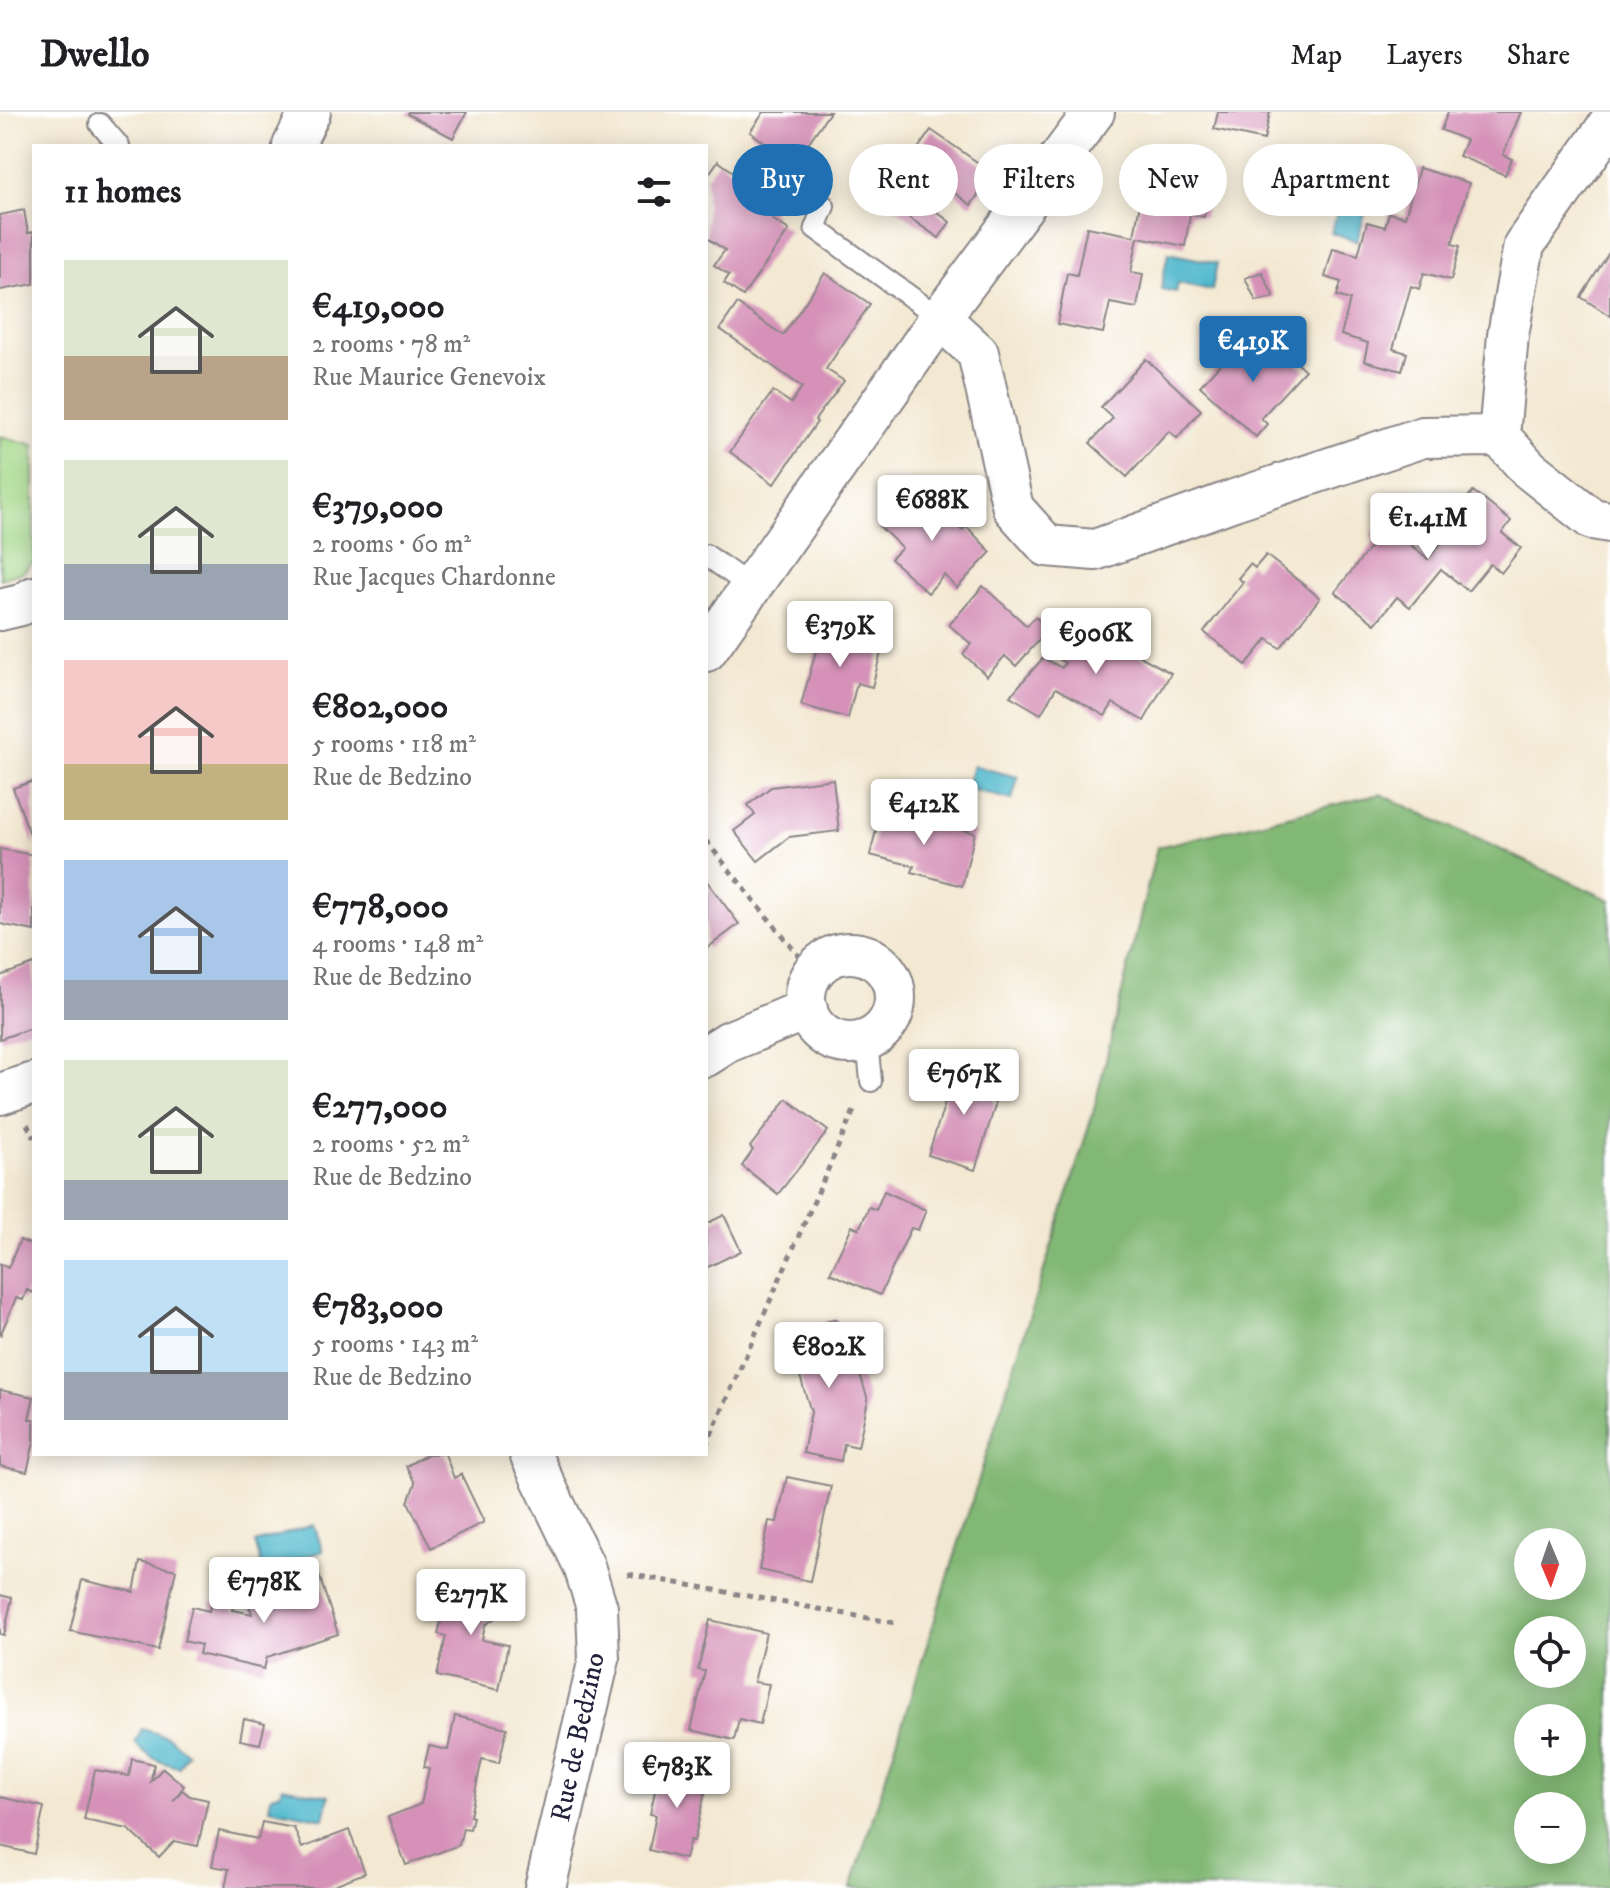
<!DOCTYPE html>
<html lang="en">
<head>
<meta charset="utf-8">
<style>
	body { margin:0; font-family:"IM FELL DW Pica",serif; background:#f6f6f6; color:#202124; height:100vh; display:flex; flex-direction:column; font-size:30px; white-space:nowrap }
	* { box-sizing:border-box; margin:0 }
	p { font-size:26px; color:#757577 }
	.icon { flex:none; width:44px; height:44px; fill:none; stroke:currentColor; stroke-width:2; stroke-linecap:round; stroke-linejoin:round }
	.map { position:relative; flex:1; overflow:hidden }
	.side { position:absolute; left:32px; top:32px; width:676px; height:1312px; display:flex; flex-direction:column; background:#fff; border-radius:0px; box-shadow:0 4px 20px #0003 }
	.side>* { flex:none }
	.hud { position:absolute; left:732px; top:32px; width:758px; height:72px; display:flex; gap:16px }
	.needle { width:52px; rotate:178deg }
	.tools { position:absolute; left:1514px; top:1416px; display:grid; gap:16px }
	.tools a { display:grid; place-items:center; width:72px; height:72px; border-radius:50%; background:#fff; box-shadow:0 4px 20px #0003; font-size:40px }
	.price { position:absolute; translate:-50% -68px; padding:0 18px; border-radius:8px; background:#fff; color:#222; font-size:26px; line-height:52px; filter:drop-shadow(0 2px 4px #0008) }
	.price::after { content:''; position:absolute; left:50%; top:48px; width:24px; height:18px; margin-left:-12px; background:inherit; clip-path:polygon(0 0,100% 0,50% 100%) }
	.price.selected { background:#1f6fb2; color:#fff }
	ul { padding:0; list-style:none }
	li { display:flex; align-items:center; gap:24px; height:200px; padding:0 32px }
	li span { display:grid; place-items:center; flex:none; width:224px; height:160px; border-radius:0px; color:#555 }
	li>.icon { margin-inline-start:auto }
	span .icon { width:96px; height:96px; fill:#fffc; stroke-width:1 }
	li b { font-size:34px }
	h2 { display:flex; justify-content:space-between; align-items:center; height:96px; padding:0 32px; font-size:34px }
	.tag { padding:0 28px; border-radius:36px; background:#fff; box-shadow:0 4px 20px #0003; font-size:28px; line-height:72px }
	.tag.selected { background:#1f6fb2; color:#fff }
	header { display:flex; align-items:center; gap:48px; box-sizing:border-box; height:112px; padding:0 40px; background:#fff; border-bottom:2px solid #e0e0e0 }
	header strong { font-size:38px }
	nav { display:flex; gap:44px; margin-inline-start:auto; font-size:28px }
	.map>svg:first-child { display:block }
	.green { fill:#a3d787; stroke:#627c61; stroke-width:2 }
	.forest { fill:#82b874; stroke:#526d58; stroke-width:2; fill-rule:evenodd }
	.water { fill:#4eb7cc; stroke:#386c84; stroke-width:2 }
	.building { fill:#d591b8 }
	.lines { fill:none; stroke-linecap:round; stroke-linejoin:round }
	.service-casing { stroke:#8a8586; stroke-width:24 }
	.minor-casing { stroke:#8a8586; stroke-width:44 }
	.path { stroke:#8a8586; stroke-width:5; stroke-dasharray:6 6; stroke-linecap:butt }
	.service { stroke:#fff; stroke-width:20 }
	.minor { stroke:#fff; stroke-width:40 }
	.labels { text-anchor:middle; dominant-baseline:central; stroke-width:6; stroke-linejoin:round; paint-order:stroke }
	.street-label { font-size:28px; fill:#22223b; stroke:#fff }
</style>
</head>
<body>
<header>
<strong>Dwello</strong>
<nav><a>Map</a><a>Layers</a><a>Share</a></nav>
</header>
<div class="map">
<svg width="1610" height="1776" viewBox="0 0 1610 1776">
	<rect width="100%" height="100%" fill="#fff"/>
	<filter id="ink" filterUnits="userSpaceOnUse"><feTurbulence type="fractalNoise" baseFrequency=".0125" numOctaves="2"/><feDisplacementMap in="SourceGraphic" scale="16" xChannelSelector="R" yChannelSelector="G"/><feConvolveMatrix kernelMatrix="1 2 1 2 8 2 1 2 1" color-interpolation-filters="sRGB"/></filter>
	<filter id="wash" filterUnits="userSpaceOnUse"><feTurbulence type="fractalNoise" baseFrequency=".006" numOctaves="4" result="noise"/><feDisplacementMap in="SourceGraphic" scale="32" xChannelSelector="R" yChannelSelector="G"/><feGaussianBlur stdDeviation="1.8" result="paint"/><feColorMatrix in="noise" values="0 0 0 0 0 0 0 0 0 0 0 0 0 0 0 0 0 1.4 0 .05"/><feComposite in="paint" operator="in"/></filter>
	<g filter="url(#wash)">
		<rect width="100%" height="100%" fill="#f3e8d1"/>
		<!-- green -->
		<polygon class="green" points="0,324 34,333 34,449 23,460 0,467"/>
		<!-- forest -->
		<path class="forest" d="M 1380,682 L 1610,788 L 1610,1776 L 851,1776 L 1093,1001 L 1157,735 ZM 1528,1430 L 1572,1430 L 1572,1474 L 1528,1474 ZM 1528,1518 L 1572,1518 L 1572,1562 L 1528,1562 ZM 1528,1606 L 1572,1606 L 1572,1650 L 1528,1650 ZM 1528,1694 L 1572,1694 L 1572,1738 L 1528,1738 Z"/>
		<!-- water -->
		<g class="water">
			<polygon points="1345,74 1371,82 1357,129 1331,121"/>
			<polygon points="1168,141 1217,151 1212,178 1178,171 1176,180 1161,177"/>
			<polygon points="973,654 1018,665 1012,688 966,676"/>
			<polygon points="314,1413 323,1439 263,1458 255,1431"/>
			<path d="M 142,1617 L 168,1625 L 187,1641 L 179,1655 C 160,1651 148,1645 135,1631 Z"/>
			<polygon points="282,1675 329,1684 324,1707 269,1696 271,1684 280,1681"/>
		</g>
		<g id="blocks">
			<!-- building -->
			<g class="building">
				<polygon points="408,0 467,0 453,26 407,2"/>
				<polygon points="764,0 830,0 794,51 750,20"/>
				<polygon points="1218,0 1270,0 1264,28 1214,17"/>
				<polygon points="1448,0 1521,0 1503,43 1512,47 1505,63 1459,44 1466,28 1441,18"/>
				<polygon points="931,18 993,61 971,93 952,79 937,100 950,110 939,126 895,96 916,65 904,57"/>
				<polygon points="1141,43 1213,57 1204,105 1190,102 1185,134 1138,125 1131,160 1143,162 1137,196 1110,191 1103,221 1057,212 1067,161 1077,163 1087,115 1134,124 1146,59 1139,58"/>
				<polygon points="718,49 777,91 771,101 775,103 772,107 789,118 743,184 724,171 729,163 714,153 725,138 706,125 706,66"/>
				<polygon points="1419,56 1469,71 1452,132 1460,134 1451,168 1424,161 1419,177 1411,174 1393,237 1407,241 1402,259 1364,249 1368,231 1341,223 1350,188 1337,184 1341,170 1325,165 1333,136 1358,143 1367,110 1385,115 1389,101 1405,105"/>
				<polygon points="24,98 28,121 34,120 34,172 0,178 0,103"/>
				<polygon points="1610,139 1610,204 1581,185"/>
				<polygon points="1262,160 1274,185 1256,189 1245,166"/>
				<polygon points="825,161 870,192 826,257 844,269 815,308 817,310 774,372 730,340 773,279 791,291 802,275 720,217 737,192 783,223"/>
				<polygon points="1267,225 1305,258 1261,306 1267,312 1256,325 1200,274 1232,239 1244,250"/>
				<polygon points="1146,247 1201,298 1177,326 1169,319 1127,365 1090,331 1113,306 1101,295"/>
				<polygon points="914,375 962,418 966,414 991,440 957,476 944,463 928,481 891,447 902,436 879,414"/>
				<polygon points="1473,379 1511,409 1502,421 1521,436 1501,461 1490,452 1468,479 1441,457 1410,495 1397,485 1375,512 1335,480 1376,428 1371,424 1382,410 1428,447 1469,395 1463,391"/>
				<polygon points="1266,443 1320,486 1280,536 1267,527 1246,553 1204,520 1243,470 1238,466 1250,452 1255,456"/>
				<polygon points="983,474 1027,514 1035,505 1049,517 1016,554 1005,544 987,564 963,542 971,532 949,513"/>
				<polygon points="815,510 884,529 872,575 857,571 848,606 801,593 819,528 810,526"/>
				<polygon points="1081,511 1098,521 1102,515 1119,525 1116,531 1171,561 1144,609 1113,591 1105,604 1056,576 1041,602 1010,584 1043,546 1062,556 1065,551 1060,548"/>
				<polygon points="833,667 839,719 789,725 758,749 734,719 755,703 748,693 771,675"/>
				<polygon points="34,669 34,734 13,676"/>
				<polygon points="881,698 975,721 962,774 912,760 914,754 870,743"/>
				<polygon points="0,737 34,743 34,819 0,812"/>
				<polygon points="706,768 739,812 706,837"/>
				<polygon points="34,852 34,915 0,927 0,864"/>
				<polygon points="987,953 995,994 975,1058 928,1043 945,991 939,964"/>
				<polygon points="787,987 828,1019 778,1082 742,1054 753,1038 750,1035"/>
				<polygon points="884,1079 926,1098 918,1118 911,1116 880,1183 830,1161 852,1114 859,1117 869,1095 876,1098"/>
				<polygon points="724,1103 741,1139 706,1156 706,1107 708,1111"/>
				<polygon points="20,1128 34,1134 34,1181 27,1178 23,1188 16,1186 0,1224 0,1152 8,1156"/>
				<polygon points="836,1207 850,1255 857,1253 868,1288 858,1335 844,1332 841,1349 803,1341 811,1300 787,1222"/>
				<polygon points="0,1278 34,1285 29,1307 34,1307 34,1330 27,1360 0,1354"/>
				<polygon points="428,1342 445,1342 454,1366 461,1362 484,1410 431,1436 408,1390 415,1371 406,1354"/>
				<polygon points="787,1365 831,1374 810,1469 759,1458 769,1409 777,1410"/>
				<polygon points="140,1450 176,1458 158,1538 70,1519 82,1468 134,1480"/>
				<polygon points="319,1463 338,1522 267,1545 264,1557 199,1542 201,1533 184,1529 192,1495 209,1499 211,1490 233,1494 232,1498 252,1502 249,1493 269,1487 267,1480"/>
				<polygon points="473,1469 501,1475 494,1507 485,1513 482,1528 508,1533 499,1578 437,1564 446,1524 438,1522 450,1471 471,1476"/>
				<polygon points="0,1483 12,1486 4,1523 0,1522"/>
				<polygon points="710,1508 766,1521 754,1570 769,1572 760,1612 739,1607 734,1628 691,1618 705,1559 698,1558"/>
				<polygon points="455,1604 507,1616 499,1651 482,1647 470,1704 473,1705 470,1717 463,1716 459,1733 406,1753 388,1705 421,1692 429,1656 424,1655 429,1634 448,1638"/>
				<polygon points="244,1607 265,1612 260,1632 240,1628"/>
				<polygon points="132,1647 154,1652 151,1669 163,1656 184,1674 173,1689 182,1678 190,1684 208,1688 198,1734 174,1729 159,1745 128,1717 84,1708 95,1658 129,1664"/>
				<polygon points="661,1652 709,1663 694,1729 690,1728 685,1747 649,1738 656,1703 650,1702"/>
				<polygon points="0,1685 44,1695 34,1742 0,1734"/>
				<polygon points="262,1710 294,1716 302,1736 349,1718 365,1761 326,1776 225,1776 229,1757 212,1754 219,1719 258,1727"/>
			</g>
		</g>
	</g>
	<g filter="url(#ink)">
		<use href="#blocks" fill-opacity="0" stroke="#8a8586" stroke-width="2"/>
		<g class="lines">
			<defs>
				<g id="service">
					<polyline points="100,12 119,34"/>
					<polyline points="824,94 815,116 940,206"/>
					<polyline points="706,443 751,475"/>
					<polyline points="867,929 871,969"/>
				</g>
				<g id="minor">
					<polyline points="293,34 310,0"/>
					<polyline points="940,206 978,241 1013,396 1047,434 1095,438 1234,388 1423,325 1499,324 1529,357 1592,407 1610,410"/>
					<polyline points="1499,324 1508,223 1524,133 1610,11"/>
					<polyline points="0,498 21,493 34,485"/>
					<polyline points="706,539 940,206 1094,0"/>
					<circle cx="850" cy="886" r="45"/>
					<polyline points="706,944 728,930 807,897"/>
					<polyline points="0,982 34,971"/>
					<polyline points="530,1342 584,1454 597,1496 599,1547 545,1776"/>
				</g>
			</defs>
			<!-- service casing -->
			<use href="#service" class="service-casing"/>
			<!-- minor casing -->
			<use href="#minor" class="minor-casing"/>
			<!-- path -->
			<g class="path">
				<polyline points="706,729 810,858"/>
				<polyline points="27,1012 34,1026"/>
				<polyline points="706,1334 856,994"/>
				<polyline points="628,1462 895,1511"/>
			</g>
			<!-- service -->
			<use href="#service" class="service"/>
			<!-- minor -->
			<use href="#minor" class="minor"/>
		</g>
	</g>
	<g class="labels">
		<!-- street labels -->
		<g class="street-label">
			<text transform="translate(578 1625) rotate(-78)">Rue de Bedzino</text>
		</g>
	</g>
</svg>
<div class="tools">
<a><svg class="needle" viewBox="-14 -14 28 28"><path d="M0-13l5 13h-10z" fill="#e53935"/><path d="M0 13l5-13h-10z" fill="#757577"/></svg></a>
<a><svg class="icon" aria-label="locate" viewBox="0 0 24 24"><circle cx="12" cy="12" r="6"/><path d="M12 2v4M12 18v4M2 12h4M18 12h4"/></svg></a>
<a>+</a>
<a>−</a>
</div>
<b class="price selected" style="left:1253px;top:272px">€419K</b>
<b class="price" style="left:932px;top:431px">€688K</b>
<b class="price" style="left:1428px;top:449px">€1.41M</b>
<b class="price" style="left:840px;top:557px">€379K</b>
<b class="price" style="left:1096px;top:564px">€906K</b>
<b class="price" style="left:924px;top:735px">€412K</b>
<b class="price" style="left:964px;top:1005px">€767K</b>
<b class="price" style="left:829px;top:1278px">€802K</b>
<b class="price" style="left:264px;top:1513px">€778K</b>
<b class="price" style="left:471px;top:1525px">€277K</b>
<b class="price" style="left:677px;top:1698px">€783K</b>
<div class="hud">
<a class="tag selected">Buy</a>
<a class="tag">Rent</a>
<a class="tag">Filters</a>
<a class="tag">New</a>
<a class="tag">Apartment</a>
</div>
<section class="side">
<h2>11 homes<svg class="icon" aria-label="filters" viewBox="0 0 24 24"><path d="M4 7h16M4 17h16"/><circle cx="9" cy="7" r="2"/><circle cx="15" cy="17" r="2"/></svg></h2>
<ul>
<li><span style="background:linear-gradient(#dfe7d0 60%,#b9a48a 0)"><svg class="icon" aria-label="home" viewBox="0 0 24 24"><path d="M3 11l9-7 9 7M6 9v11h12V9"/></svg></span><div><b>€419,000</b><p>2 rooms · 78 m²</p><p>Rue Maurice Genevoix</p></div></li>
<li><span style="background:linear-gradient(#dfe7d0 65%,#9aa5b1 0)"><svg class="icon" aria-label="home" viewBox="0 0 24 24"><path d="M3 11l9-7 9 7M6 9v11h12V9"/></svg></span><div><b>€379,000</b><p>2 rooms · 60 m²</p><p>Rue Jacques Chardonne</p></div></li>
<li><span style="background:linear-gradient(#f6c9c9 65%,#c2b280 0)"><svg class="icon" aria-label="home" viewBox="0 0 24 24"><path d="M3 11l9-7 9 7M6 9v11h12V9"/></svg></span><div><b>€802,000</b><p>5 rooms · 118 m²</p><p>Rue de Bedzino</p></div></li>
<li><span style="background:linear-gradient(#a9c7e8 75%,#9aa5b1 0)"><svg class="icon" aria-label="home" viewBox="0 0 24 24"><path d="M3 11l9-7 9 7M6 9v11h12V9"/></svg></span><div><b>€778,000</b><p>4 rooms · 148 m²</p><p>Rue de Bedzino</p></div></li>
<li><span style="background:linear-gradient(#dfe7d0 75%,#9aa5b1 0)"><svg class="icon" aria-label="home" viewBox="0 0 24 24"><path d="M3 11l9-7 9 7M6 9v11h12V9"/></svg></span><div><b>€277,000</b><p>2 rooms · 52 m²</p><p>Rue de Bedzino</p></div></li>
<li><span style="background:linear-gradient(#bfe0f5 70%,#9aa5b1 0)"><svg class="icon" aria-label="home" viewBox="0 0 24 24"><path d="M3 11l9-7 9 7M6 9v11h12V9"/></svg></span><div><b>€783,000</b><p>5 rooms · 143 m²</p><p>Rue de Bedzino</p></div></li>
</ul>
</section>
</div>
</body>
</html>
